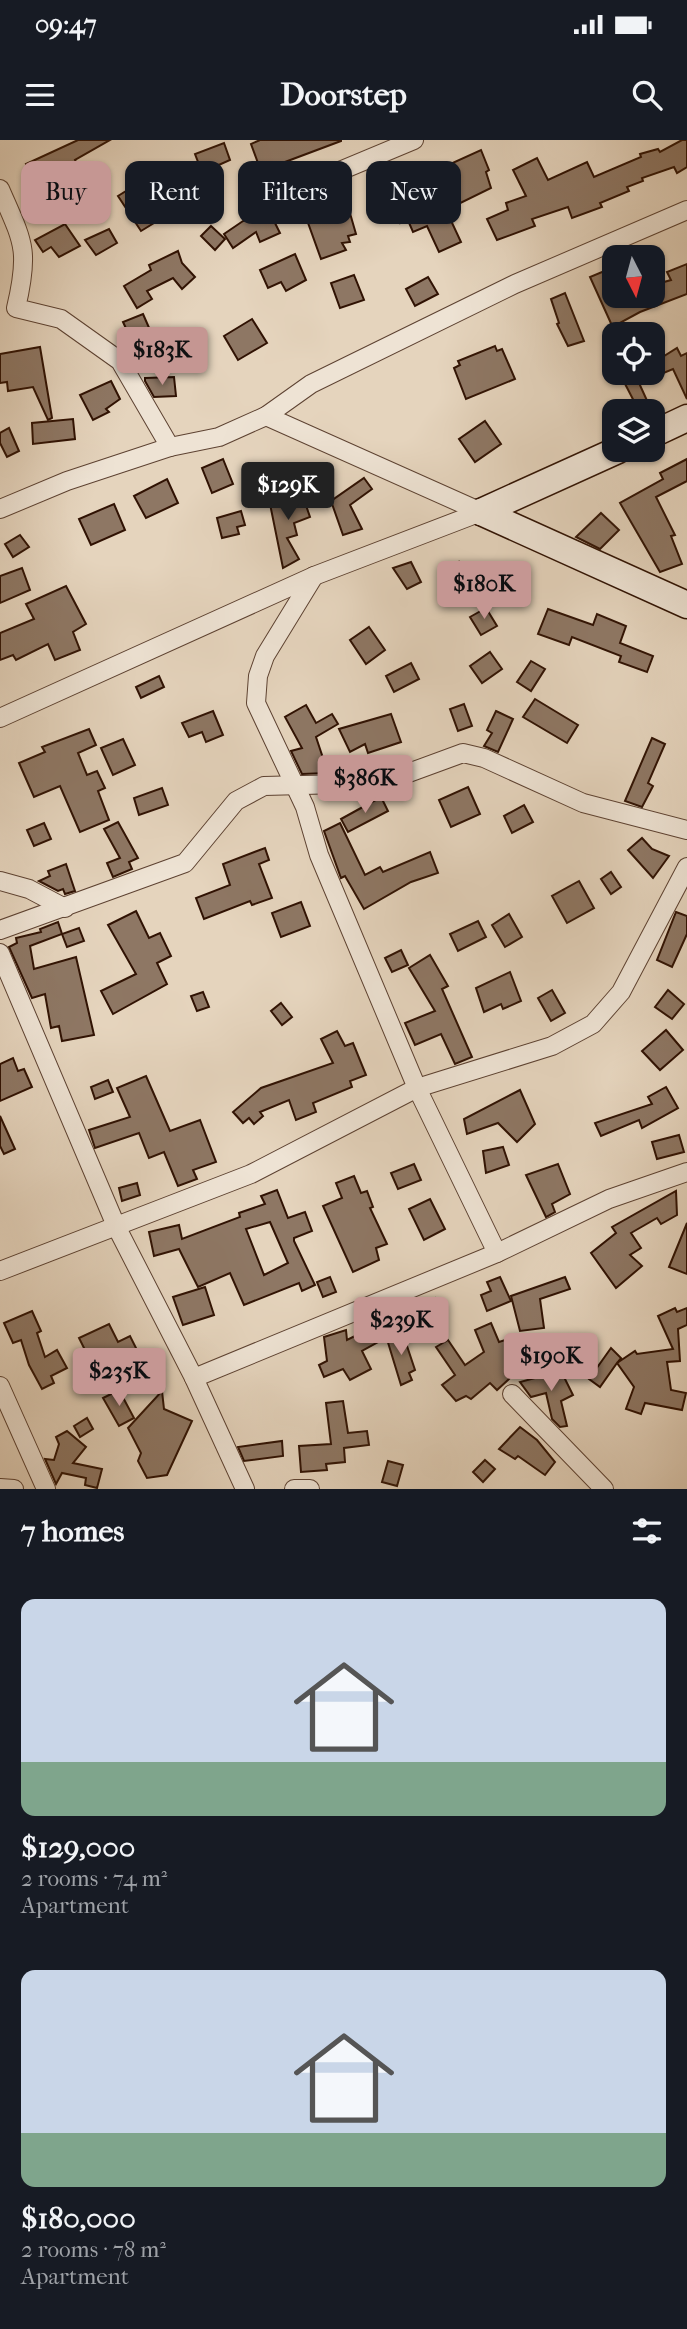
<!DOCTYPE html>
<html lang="en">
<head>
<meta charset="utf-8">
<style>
	body { margin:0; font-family:"IM FELL French Canon",serif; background:#242831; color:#f1f3f6; height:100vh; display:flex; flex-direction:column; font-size:26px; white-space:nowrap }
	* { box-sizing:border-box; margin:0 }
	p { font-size:23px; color:#9ea1a6 }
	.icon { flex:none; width:38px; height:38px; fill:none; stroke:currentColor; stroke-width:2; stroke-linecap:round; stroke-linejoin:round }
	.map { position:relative; height:1349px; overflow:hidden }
	.drawer { display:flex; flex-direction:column; background:#171b24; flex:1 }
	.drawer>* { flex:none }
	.banner { position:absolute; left:21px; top:21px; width:646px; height:63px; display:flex; gap:14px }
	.needle { width:46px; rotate:174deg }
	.buttons { position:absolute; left:602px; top:105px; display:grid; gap:14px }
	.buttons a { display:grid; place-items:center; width:63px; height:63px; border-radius:14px; background:#171b24; box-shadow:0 2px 5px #0004; font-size:35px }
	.price { position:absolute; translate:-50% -60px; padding:0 16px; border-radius:7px; background:#c59692; color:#111; font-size:23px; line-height:46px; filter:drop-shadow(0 2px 4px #0008) }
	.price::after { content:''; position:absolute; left:50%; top:42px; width:21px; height:16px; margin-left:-10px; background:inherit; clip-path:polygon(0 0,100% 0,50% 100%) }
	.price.selected { background:#222; color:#fff }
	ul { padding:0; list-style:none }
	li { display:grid; align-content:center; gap:14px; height:371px; padding:0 21px }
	li span { display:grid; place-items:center; height:217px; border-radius:14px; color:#555 }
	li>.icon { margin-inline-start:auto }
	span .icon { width:126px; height:126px; fill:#fffc; stroke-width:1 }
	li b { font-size:30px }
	h2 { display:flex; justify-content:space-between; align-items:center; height:84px; padding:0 21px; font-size:30px }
	.chip { padding:0 24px; border-radius:14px; background:#171b24; box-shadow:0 2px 5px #0004; font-size:24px; line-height:63px }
	.chip.selected { background:#c59692; color:#111 }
	.status { display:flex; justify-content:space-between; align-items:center; height:49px; padding:0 35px; background:#171b24; direction:ltr }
	.status svg { height:19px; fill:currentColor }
	header { display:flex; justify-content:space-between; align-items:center; height:91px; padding:0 21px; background:#171b24; font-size:32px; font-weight:700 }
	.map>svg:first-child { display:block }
	.building { fill:#8e7764; stroke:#301203; stroke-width:2; fill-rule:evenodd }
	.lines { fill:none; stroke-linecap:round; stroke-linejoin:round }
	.street-casing { stroke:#5d4232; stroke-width:20 }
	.secondary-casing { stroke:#301203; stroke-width:29 }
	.street { stroke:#eee3d4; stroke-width:18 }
	.secondary { stroke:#eee3d4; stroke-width:26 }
</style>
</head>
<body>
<div class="status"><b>09:47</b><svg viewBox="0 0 49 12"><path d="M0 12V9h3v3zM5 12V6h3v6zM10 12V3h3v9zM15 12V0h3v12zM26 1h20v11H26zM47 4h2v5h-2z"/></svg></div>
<header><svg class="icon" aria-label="menu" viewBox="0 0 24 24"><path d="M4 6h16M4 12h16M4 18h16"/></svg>Doorstep<svg class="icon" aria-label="search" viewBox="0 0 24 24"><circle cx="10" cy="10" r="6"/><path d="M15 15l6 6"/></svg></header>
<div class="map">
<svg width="687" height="1349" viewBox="0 0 687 1349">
	<rect width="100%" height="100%" fill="#e5d4bd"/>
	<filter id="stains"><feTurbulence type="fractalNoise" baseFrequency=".00286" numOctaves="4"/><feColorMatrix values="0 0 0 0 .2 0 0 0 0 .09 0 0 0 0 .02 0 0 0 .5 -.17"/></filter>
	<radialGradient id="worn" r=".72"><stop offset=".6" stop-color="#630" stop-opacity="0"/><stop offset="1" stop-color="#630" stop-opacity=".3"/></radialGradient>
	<!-- building -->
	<g class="building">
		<polygon points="78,0 110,0 75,20 78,26 73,28 78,38 72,40 76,47 56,56 52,49 41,54 26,24"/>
		<polygon points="260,0 341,0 341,1 277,25 262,34 251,4"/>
		<polygon points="682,0 687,0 687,27 677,33 674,27 642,38 643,41 627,47 629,51 600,63 602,67 572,78 568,67 532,79 535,86 497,100 487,79 508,70 506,63 526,56 513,30 537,18 548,40 587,22 594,37 641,17 640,14 658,9 660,12"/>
		<polygon points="224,3 230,20 212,28 211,23 200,27 195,14"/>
		<polygon points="481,10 489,30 486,32 491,48 446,70 461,102 439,112 427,86 413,92 407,78 400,83 371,44 381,37 389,48 394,44 399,50 410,41 425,61 455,46 448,25"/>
		<polygon points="142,41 155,61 162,56 167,75 141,91 118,56"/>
		<polygon points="345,56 356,94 348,96 350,102 342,103 346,110 321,119 307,80 321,74 318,68"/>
		<polygon points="273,67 281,81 275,83 280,93 260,102 256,92 233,108 224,94 243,81"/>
		<polygon points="65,84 80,106 59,117 51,107 43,112 35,100"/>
		<polygon points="211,86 225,99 215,110 201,96"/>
		<polygon points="109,89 117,103 96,115 85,100"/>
		<polygon points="178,111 182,123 195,137 182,149 173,138 147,151 152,159 137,168 124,146 151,130 149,125"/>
		<polygon points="295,114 306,140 286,151 281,142 268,148 260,130"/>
		<polygon points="687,124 687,154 640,172 614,186 614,190 590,137 614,127 614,156 653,156 653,145 671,140 667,132"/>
		<polygon points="354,135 364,160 340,168 331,143"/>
		<polygon points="428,137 438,154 415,166 406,149"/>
		<polygon points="565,153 584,201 568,206 557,184 559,183 551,159"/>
		<polygon points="143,174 150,190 130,197 123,182"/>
		<polygon points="252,179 267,203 238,220 224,196"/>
		<polygon points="495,206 497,211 502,209 515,239 466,259 454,228 460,225 458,221"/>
		<polygon points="40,207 52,278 48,280 33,247 8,251 7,242 0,243 0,214"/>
		<polygon points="677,208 681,216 687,213 687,259 673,229 639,243 649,265 638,269 621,236 653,233 653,223"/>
		<polygon points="174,237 176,256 154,257 145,241 145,238"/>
		<polygon points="111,241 120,259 106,269 109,272 93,280 80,255"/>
		<polygon points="73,279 75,299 33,304 32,283"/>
		<polygon points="485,281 501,304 475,322 459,299"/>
		<polygon points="9,288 19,311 7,317 0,303 0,293"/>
		<polygon points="223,319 233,344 212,353 202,328"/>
		<polygon points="687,319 687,341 656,357 675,395 671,396 682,424 660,432 620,363 663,339 660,333"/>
		<polygon points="364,338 372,349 350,365 362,389 343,395 331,361"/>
		<polygon points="167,339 178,363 146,378 134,356"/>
		<polygon points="301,351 310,377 294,383 297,395 287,398 299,419 283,428 269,359"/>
		<polygon points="114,364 125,390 91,405 79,379"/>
		<polygon points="241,371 245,385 237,387 239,394 222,398 217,378"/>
		<polygon points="601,373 619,390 600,409 576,397"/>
		<polygon points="20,395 29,407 13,417 5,404"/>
		<polygon points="411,422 421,442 407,449 393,428"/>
		<polygon points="459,422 473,445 463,454 446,436"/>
		<polygon points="22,428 30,450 0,463 0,436"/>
		<polygon points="497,440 512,448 506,460 490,451"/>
		<polygon points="66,446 86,484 73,492 80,510 55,520 48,504 16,520 13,515 0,520 0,493 34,479 26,464"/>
		<polygon points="486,468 497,486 481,495 470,477"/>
		<polygon points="548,469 593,485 597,474 626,486 620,503 653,516 647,532 619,522 621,516 572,497 569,505 538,494"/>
		<polygon points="369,487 385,510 366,524 350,500"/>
		<polygon points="490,512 502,529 482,543 470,526"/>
		<polygon points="531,521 545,529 531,551 517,542"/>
		<polygon points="411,523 419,539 394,552 386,536"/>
		<polygon points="159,536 164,547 141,558 136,547"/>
		<polygon points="535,559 578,585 567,603 523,577"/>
		<polygon points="464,564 472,586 458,591 450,569"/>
		<polygon points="306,565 316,583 332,574 338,584 316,597 328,633 302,634 291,611 302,608 285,577"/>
		<polygon points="213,571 223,595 206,602 202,592 189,597 182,583"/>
		<polygon points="496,571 513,579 498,612 484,606 492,593 487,590"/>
		<polygon points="391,574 401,602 368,613 365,604 350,612 339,589"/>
		<polygon points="89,589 96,605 78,613 87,635 97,631 105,648 98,651 109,680 80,692 60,646 34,657 19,623 45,612 42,607"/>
		<polygon points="652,598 665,604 648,643 653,646 642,667 625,661"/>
		<polygon points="123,599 135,625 113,635 101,608"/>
		<polygon points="468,647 480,674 451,687 439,660"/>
		<polygon points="162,648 168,665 139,675 134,658"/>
		<polygon points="381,657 388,671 348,692 341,679"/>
		<polygon points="524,665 533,682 512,693 504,676"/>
		<polygon points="118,682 138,718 129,722 132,729 113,737 107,723 120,718 104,689"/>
		<polygon points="44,683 51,699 34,706 27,690"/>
		<polygon points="340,683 365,735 380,727 383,732 430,712 438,733 411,742 364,769 345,736 341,738 324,691"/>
		<polygon points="642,698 652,709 669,716 653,738 628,710"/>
		<polygon points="265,708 269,720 259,724 272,758 252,765 250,761 204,779 196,758 230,745 223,724"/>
		<polygon points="66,724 75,751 65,754 63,749 58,751 39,741 50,736 48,731"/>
		<polygon points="611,732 621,747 611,754 601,739"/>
		<polygon points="579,741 594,768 567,783 552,756"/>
		<polygon points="301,762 310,786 281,797 272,773"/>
		<polygon points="136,771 149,798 160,793 171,816 157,823 167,844 113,874 101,851 136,834 108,785"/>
		<polygon points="676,772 687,776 687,794 672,827 657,820"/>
		<polygon points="509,774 522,797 505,807 492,785"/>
		<polygon points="478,781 486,797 458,811 450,794"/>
		<polygon points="58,782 62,794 30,806 34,829 76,817 94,895 62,901 59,886 51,888 45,854 32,858 9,807 17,803 16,798 41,792 40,789"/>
		<polygon points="79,788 84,801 67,807 62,794"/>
		<polygon points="401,810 408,825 392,832 385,818"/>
		<polygon points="430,815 448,846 442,849 472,917 455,924 441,894 415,905 405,883 435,871 409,828"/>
		<polygon points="510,832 521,861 503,869 501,864 484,872 476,848"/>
		<polygon points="552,850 565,873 551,881 538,858"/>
		<polygon points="668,850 684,864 672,879 655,867"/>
		<polygon points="203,852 209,867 197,871 191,856"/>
		<polygon points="281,863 292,877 282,885 271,871"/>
		<polygon points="666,890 683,910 660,930 642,911"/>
		<polygon points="337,891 345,906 353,903 366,935 350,941 352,947 313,963 316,972 296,980 289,960 260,972 263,976 254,984 249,978 243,983 233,972 261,948 333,923 321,899"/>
		<polygon points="13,918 18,931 24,929 32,947 0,961 0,924"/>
		<polygon points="146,936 170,991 200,980 216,1022 193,1030 197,1039 178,1046 164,1012 149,1018 139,993 95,1008 89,990 130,977 117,948"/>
		<polygon points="108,940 113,952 95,959 91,947"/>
		<polygon points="666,947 678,968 642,988 639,980 601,996 595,983 652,964 648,957"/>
		<polygon points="520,950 535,984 517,1002 498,983 467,994 464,979"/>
		<polygon points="0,976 15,1009 4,1014 0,1006"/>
		<polygon points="679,995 684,1012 657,1019 652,1002"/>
		<polygon points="503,1007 509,1025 486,1033 483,1011"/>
		<polygon points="414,1024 421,1040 398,1049 391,1033"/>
		<polygon points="558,1024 570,1054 552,1064 555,1072 546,1077 526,1035"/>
		<polygon points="354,1036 361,1053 367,1051 373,1067 370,1068 387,1104 376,1108 379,1120 353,1132 323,1066 342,1058 336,1043"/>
		<polygon points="137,1043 140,1055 122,1061 119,1048"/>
		<path d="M 277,1050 L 288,1078 L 305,1072 L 312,1091 L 294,1098 L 294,1101 L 315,1145 L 302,1151 L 299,1143 L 244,1165 L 230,1133 L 198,1147 L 179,1109 L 154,1116 L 149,1092 L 179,1085 L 182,1099 L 240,1077 L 239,1073 L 265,1064 L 261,1056 ZM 270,1082 L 288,1123 L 264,1135 L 246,1089 Z"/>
		<polygon points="676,1051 677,1075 661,1084 657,1078 631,1093 641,1108 630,1115 642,1126 616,1148 591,1113 616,1093 612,1087"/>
		<polygon points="430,1059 445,1089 424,1100 409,1069"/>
		<polygon points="687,1083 687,1134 669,1127"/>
		<polygon points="330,1137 336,1152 323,1157 317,1142"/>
		<polygon points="500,1137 511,1161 487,1171 481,1155 491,1151 487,1142"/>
		<polygon points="565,1137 570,1149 540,1159 544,1188 520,1191 511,1156"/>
		<polygon points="205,1147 214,1175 183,1185 173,1157"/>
		<polygon points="435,1158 442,1175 425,1183 417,1166"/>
		<polygon points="675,1168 677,1172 687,1168 687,1185 678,1189 680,1221 667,1222 671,1250 686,1253 682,1270 645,1263 641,1274 626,1269 634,1247 617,1223 600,1247 589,1239 611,1208 621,1218 617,1223 635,1211 637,1214 673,1209 658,1176"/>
		<polygon points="32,1171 41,1191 37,1193 45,1217 57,1210 67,1228 51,1236 54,1243 42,1249 29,1225 21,1200 13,1203 4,1183"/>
		<polygon points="491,1183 499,1202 515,1197 522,1227 497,1250 490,1243 471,1259 466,1256 456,1261 442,1245 455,1235 436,1207 448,1200 465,1225 484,1212 475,1190"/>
		<polygon points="109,1184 118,1202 130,1196 138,1212 96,1232 79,1198"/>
		<polygon points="371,1188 378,1202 362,1211 371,1229 350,1240 343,1229 324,1237 319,1225 327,1221 324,1197 346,1190 347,1200"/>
		<polygon points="402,1191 415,1230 409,1233 412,1240 401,1245 386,1196"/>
		<polygon points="590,1198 594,1209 568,1224 557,1216"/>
		<polygon points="561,1231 573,1255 561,1261 567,1286 560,1287 552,1279 546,1253 531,1257 520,1242"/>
		<polygon points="119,1250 134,1278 119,1286 103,1258"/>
		<polygon points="162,1251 164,1269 192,1281 167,1335 147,1338 138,1321 141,1313 128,1288"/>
		<polygon points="343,1261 348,1293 367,1291 369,1305 344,1308 345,1322 326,1324 327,1330 301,1332 299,1306 331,1304 326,1263"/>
		<polygon points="87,1278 93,1289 80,1297 74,1286"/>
		<polygon points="520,1287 537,1300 555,1322 545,1335 518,1316 515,1319 499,1309"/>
		<polygon points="67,1291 86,1307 73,1323 102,1329 97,1348 85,1345 86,1338 62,1333 56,1344 45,1319 54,1320 59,1304 56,1297"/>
		<polygon points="282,1301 283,1316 244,1321 238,1307"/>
		<polygon points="485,1320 495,1329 483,1342 473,1332"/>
		<polygon points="388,1321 403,1325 397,1346 382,1342"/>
	</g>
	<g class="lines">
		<defs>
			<g id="street">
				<path d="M 0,49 C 23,102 30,109 16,168 L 61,179 L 120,221 L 170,307"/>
				<polyline points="287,53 414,0"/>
				<polyline points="266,276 481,372"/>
				<polyline points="0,369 67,341 170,307 219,297 266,276 311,244 515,144 687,70"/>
				<polyline points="314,436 265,516 258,536 256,563 305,667 319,715 417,948 497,1113"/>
				<polyline points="0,578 314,436 481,372"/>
				<polyline points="0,741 29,749 65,768"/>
				<polyline points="0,790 185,723 236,661 264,646 381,643 463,613 484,618 583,663 687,690"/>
				<polyline points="0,813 117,1088 194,1238 245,1349"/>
				<polyline points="0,1131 251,1034 417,948 552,906 593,884 621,852 687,727"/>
				<polyline points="194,1238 497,1113 609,1059 687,1032"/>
				<polyline points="0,1246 46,1349"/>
				<polyline points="512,1254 604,1349"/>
				<polyline points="0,1348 14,1349"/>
				<polyline points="294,1349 310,1349"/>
			</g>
			<g id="secondary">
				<polyline points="653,294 687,278"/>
				<polyline points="481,372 687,465"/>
				<polyline points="481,372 618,310"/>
			</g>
		</defs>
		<!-- street casing -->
		<use href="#street" class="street-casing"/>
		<!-- secondary casing -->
		<use href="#secondary" class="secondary-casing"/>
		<!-- street -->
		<use href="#street" class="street"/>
		<!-- secondary -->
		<use href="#secondary" class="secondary"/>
	</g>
	<rect width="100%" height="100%" filter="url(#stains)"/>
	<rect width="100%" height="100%" fill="url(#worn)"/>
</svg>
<div class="buttons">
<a><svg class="needle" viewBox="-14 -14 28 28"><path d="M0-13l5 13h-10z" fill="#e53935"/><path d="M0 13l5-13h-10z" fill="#9ea1a6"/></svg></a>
<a><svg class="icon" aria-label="locate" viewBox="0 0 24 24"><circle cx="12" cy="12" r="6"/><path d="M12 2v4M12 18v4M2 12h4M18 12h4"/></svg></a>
<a><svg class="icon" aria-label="layers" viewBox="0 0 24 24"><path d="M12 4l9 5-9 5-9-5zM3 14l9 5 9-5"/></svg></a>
</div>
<b class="price" style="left:162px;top:247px">$183K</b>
<b class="price selected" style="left:288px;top:382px">$129K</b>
<b class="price" style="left:484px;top:481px">$180K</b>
<b class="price" style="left:365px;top:675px">$386K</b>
<b class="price" style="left:401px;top:1217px">$239K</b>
<b class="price" style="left:551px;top:1253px">$190K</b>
<b class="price" style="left:119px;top:1268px">$235K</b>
<div class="banner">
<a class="chip selected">Buy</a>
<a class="chip">Rent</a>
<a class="chip">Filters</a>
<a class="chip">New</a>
</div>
</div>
<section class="drawer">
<h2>7 homes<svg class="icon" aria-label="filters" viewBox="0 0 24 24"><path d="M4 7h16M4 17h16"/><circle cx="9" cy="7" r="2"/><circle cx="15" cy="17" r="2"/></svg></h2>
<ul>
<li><span style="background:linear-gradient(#c9d6e8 75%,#7fa58c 0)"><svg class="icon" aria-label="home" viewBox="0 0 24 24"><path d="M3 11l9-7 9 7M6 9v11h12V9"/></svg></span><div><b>$129,000</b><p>2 rooms · 74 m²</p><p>Apartment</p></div></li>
<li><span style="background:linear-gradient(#c9d6e8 75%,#7fa58c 0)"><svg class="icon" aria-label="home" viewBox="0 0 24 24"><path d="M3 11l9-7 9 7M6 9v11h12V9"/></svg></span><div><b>$180,000</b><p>2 rooms · 78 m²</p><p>Apartment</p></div></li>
</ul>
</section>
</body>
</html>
